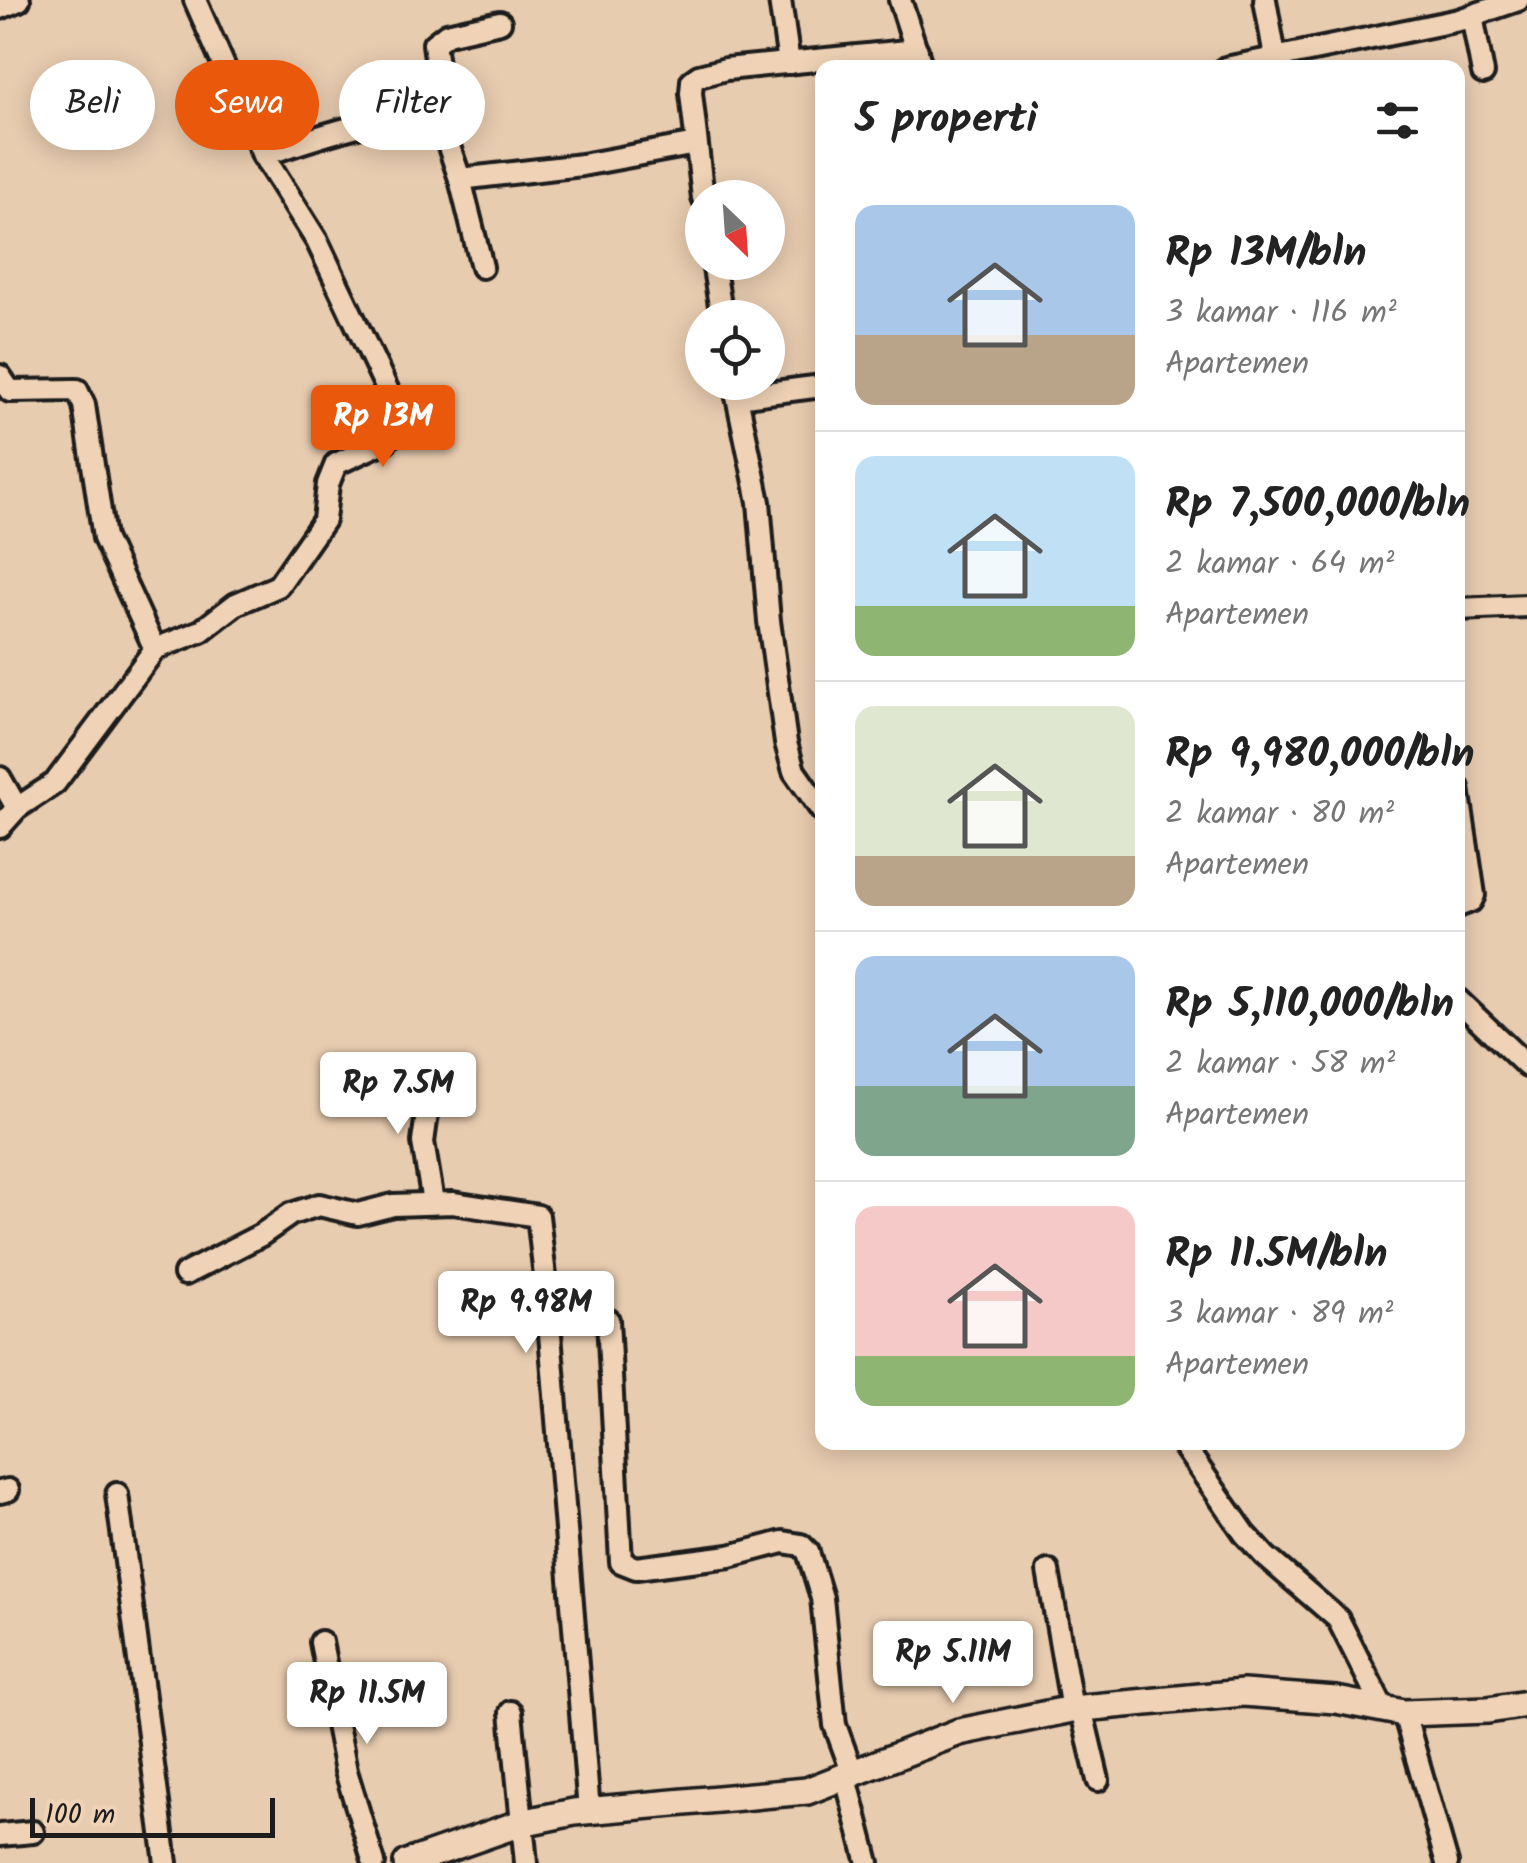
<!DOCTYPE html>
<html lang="id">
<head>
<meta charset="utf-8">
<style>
	body { margin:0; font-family:Kalam,sans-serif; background:#f2f2f2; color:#222; height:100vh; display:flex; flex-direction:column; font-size:38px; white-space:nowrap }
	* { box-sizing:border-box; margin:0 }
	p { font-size:32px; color:#767676 }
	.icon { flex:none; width:55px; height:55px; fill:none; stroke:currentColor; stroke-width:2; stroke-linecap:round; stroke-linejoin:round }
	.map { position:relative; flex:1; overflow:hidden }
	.drawer { position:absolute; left:815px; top:60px; width:650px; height:1390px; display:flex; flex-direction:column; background:#fff; border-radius:20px; box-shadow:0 5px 25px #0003 }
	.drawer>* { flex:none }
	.banner { position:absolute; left:30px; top:60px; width:635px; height:90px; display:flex; gap:20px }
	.needle { width:65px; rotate:155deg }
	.buttons { position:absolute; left:685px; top:180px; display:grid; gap:20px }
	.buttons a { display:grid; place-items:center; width:100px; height:100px; border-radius:50%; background:#fff; box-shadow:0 5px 25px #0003; font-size:50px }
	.scale { position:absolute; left:30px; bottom:25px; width:245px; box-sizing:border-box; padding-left:10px; border:5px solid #1c1c1c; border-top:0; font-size:28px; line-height:35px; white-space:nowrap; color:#1c1c1c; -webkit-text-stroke:8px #f0d3b6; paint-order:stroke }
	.price { position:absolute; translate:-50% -85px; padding:0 22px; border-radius:10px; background:#fff; color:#222; font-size:32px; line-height:65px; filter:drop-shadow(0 2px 5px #0008) }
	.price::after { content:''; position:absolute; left:50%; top:60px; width:30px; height:22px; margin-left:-15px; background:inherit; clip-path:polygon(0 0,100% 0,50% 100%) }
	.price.on { background:#ea580c; color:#fff }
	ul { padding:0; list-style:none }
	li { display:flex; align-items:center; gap:30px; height:250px; padding:0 40px }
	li+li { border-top:2px solid #e0e0e0 }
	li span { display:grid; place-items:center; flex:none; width:280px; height:200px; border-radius:20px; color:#555 }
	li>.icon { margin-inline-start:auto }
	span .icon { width:120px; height:120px; fill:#fffc; stroke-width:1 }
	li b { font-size:42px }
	h2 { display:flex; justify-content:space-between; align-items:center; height:120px; padding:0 40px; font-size:42px }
	.tag { padding:0 35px; border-radius:45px; background:#fff; box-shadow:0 5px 25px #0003; font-size:35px; line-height:90px }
	.tag.on { background:#ea580c; color:#fff }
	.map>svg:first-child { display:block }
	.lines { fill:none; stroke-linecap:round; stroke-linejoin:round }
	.minor-casing { stroke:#1c1c1c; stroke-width:28 }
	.tertiary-casing { stroke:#1c1c1c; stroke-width:32 }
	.minor { stroke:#f0d3b6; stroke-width:20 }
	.tertiary { stroke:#f0d3b6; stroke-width:25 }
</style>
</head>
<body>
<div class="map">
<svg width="1527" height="1863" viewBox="0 0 1527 1863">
	<rect width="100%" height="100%" fill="#e8ccb0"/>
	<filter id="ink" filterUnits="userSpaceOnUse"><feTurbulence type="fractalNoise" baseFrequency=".01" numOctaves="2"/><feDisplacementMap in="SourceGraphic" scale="20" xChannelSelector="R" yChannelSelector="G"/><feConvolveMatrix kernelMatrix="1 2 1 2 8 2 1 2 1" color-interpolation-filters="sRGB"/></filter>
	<g filter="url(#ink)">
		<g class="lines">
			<defs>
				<g id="minor">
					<polyline points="780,0 789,63"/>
					<polyline points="900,0 922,68"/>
					<polyline points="1265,0 1277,68"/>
					<polyline points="0,8 19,0"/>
					<polyline points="1472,16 1483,73"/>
					<polyline points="1226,68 1459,20 1518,0"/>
					<polyline points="441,123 443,106 434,44 447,34 500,22"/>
					<path d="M 263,155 C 301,143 407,103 441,123 L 460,179 L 582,165 L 696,144"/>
					<polyline points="460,179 482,267"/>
					<polyline points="703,198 691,93 692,81 699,76 726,69 917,50"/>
					<polyline points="713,262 722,318"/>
					<polyline points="0,376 10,391 77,390 84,405 104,538 155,649"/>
					<polyline points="734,382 759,502 769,621 786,743 794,771 822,811"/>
					<polyline points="737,397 822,386"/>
					<polyline points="1458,609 1527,606"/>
					<polyline points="0,778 17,808"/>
					<polyline points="1458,788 1474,895 1471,901 1458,906"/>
					<polyline points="0,827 17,808 55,783 155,649 201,631 236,604 278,586 324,520 328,484 336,464 386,441 394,432 396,408 317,241 263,155 195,0"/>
					<polyline points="1458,1000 1527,1066"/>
					<polyline points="433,1071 423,1142 433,1202"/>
					<polyline points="185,1274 261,1235 291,1214 319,1205 358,1214 393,1205 453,1203 538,1216 546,1285 589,1811"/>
					<polyline points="608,1320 621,1562 636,1568 730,1556 783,1542 801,1545 808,1552 822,1598 835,1725 853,1774"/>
					<polyline points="1181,1442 1245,1534 1265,1556 1338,1619 1384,1710"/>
					<polyline points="0,1492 8,1490"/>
					<polyline points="117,1494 166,1863"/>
					<polyline points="1048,1571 1072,1709"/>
					<polyline points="321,1642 346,1771 374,1863"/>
					<polyline points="1081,1708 1098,1780"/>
					<polyline points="511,1712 526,1863"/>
					<polyline points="1404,1713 1447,1863"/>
					<polyline points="846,1778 868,1863"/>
					<polyline points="0,1835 33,1832"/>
				</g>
				<polyline id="tertiary" points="407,1863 521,1823 574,1812 807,1791 959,1732 1072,1709 1243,1693 1336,1700 1404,1713 1488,1710 1527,1704"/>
			</defs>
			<!-- minor casing -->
			<use href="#minor" class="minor-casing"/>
			<!-- tertiary casing -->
			<use href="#tertiary" class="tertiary-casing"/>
			<!-- minor -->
			<use href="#minor" class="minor"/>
			<!-- tertiary -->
			<use href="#tertiary" class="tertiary"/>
		</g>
	</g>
</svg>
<div class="buttons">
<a><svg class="needle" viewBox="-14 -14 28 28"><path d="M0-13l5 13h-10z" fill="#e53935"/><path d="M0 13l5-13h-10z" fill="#767676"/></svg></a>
<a><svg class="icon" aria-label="locate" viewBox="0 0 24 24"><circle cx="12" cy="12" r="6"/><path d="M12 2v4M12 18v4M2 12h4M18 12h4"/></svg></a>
</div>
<div class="scale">100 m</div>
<b class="price on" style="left:383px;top:470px">Rp 13M</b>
<b class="price" style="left:398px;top:1137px">Rp 7.5M</b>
<b class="price" style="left:526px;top:1356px">Rp 9.98M</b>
<b class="price" style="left:953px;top:1706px">Rp 5.11M</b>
<b class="price" style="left:367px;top:1747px">Rp 11.5M</b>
<div class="banner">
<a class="tag">Beli</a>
<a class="tag on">Sewa</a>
<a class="tag">Filter</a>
</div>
<section class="drawer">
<h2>5 properti<svg class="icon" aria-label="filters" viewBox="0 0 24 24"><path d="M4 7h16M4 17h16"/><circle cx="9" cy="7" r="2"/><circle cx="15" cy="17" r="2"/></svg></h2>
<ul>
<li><span style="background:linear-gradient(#a9c7e8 65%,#b9a48a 0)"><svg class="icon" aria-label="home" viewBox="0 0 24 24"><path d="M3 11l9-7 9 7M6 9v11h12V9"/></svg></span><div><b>Rp 13M/bln</b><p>3 kamar · 116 m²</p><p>Apartemen</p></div></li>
<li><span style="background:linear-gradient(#bfe0f5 75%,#8fb573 0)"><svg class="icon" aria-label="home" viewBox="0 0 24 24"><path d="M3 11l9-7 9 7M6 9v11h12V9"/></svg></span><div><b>Rp 7,500,000/bln</b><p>2 kamar · 64 m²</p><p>Apartemen</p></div></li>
<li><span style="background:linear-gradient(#dfe7d0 75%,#b9a48a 0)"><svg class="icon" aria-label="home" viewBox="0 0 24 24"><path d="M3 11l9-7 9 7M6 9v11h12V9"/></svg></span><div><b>Rp 9,980,000/bln</b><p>2 kamar · 80 m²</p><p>Apartemen</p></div></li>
<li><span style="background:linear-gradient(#a9c7e8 65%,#7fa58c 0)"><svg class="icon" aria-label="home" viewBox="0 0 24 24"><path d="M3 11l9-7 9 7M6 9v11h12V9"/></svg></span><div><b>Rp 5,110,000/bln</b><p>2 kamar · 58 m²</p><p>Apartemen</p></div></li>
<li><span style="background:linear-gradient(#f6c9c9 75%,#8fb573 0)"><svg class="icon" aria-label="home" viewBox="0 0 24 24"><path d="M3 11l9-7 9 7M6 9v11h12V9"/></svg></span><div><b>Rp 11.5M/bln</b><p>3 kamar · 89 m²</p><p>Apartemen</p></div></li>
</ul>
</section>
</div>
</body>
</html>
